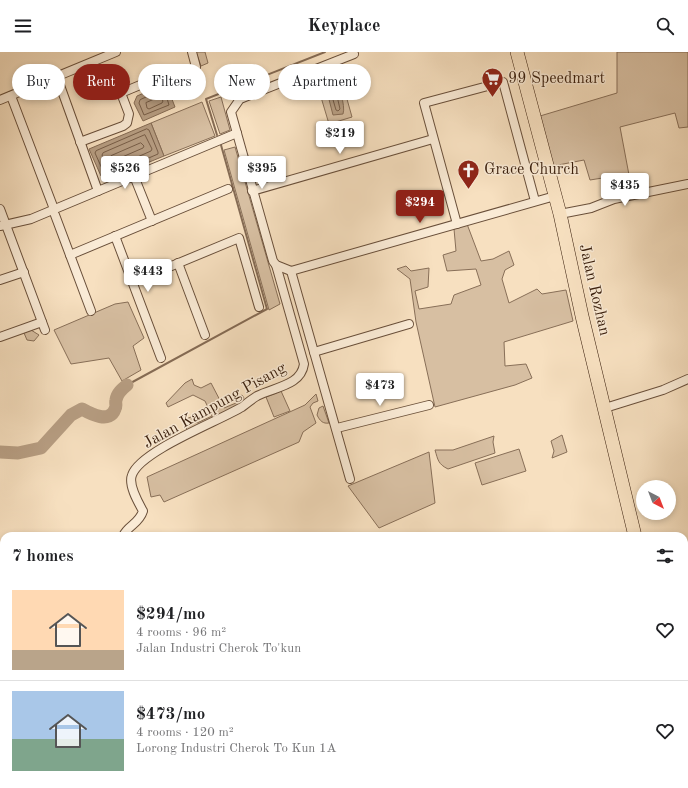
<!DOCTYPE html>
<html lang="en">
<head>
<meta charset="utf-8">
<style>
	body { margin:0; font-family:"Old Standard TT",serif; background:#f2f2f2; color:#202124; height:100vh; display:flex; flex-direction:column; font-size:15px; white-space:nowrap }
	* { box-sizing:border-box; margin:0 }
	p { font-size:13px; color:#757577 }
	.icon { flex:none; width:22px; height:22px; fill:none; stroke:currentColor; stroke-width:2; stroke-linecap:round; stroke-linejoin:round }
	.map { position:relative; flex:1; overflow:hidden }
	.side { position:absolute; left:0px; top:480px; width:688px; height:256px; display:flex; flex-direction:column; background:#fff; border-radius:12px 12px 0 0; box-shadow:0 2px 6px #0003 }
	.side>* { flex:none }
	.top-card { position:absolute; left:12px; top:12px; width:400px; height:36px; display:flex; gap:8px }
	.needle { width:26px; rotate:138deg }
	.controls { position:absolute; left:636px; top:428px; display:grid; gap:8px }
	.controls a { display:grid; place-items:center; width:40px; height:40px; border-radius:50%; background:#fff; box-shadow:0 2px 6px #0003; font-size:20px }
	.price { position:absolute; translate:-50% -34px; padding:0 9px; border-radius:4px; background:#fff; color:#222; font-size:13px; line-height:26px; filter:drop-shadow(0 1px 2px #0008) }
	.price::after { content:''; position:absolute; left:50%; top:24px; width:12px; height:9px; margin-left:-6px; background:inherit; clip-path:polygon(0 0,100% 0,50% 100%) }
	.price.selected { background:#8f2418; color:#fff }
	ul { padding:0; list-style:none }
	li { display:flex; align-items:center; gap:12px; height:100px; padding:0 12px }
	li+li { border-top:1px solid #e0e0e0 }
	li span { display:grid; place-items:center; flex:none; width:112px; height:80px; border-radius:0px; color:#555 }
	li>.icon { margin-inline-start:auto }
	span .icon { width:48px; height:48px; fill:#fffc; stroke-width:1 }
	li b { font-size:17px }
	h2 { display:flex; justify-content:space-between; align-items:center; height:48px; padding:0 12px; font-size:17px }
	.tag { padding:0 14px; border-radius:18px; background:#fff; box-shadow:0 2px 6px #0003; font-size:14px; line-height:36px }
	.tag.selected { background:#8f2418; color:#fff }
	header { display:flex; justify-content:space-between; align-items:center; height:52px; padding:0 12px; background:#fff; font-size:18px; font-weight:700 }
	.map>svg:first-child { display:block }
	.green { fill:#d7bfa2; stroke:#886f58 }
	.water { fill:#b79e83; stroke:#856b54 }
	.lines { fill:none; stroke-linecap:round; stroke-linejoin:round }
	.shore { stroke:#785e48; stroke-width:1 }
	.stream { stroke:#856b54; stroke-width:2 }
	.river { stroke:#b79e83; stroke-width:13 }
	.minor-casing { stroke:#694f3a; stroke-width:10 }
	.primary-casing { stroke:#3a1f0d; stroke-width:14 }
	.minor { stroke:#faebd6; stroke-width:8 }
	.primary { stroke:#f7e0c0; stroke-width:13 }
	.labels { text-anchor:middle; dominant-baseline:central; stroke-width:3; stroke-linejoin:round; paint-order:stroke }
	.poi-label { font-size:16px; fill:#3a1f0d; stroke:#faebd6; text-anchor:start }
	.street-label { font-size:16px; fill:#3a1f0d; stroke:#faebd6 }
</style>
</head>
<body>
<header><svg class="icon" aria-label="menu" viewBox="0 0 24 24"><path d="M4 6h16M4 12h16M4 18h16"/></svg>Keyplace<svg class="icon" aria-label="search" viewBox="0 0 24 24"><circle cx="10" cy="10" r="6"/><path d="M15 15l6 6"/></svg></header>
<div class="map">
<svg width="688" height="736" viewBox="0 0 688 736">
	<rect width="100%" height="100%" fill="#f7e0c0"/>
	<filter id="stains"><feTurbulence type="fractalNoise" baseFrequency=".005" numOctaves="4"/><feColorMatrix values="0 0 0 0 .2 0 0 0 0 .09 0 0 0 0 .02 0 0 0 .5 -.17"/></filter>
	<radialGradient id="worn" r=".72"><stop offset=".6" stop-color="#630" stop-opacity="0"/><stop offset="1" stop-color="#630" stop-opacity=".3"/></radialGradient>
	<!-- green -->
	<g class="green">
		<polygon points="196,0 205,0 208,11 201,14"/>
		<polygon points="617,0 688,0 688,75 679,76 675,61 620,75 632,139 625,141 621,123 590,128 584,108 553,114 540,64 617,41"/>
		<polygon points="338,15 352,65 329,72 315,25"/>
		<polygon points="221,45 230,78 220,82 209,49"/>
		<polygon points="202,50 215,84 164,104 151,71"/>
		<polygon points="235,95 280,252 269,258 224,98"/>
		<polygon points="467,172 481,209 493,207 509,199 514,213 505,218 502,227 509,251 537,237 542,242 566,238 573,269 504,290 505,314 526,312 532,326 515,333 435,355 416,270 410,227 397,217 406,214 411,219 429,216 428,235 415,239 419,257 451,252 454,243 481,233 476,217 447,219 443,203 456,199 454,177"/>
		<polygon points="128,250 144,286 133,294 141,318 122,329 109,306 71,312 54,278 115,252"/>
		<polygon points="31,278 39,283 34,289 27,288 24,281"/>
		<polygon points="192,327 194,333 201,336 211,331 224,356 236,351 235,347 242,343 244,346 238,354 188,379 182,369 193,364 197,371 212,364 205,349 193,343 168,355 166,351 185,331"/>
		<polygon points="281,339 290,359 274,365 266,345"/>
		<polygon points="316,342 318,349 313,351 310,355 316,371 303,380 299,390 164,450 160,443 151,445 147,425 305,353"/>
		<path d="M 323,354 L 329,371 C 323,372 320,369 317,363 L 319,356 Z"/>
		<polygon points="562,383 567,400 552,406 554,399 551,389"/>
		<path d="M 494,384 L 493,390 L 495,401 L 448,417 C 438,412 438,408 435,398 L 453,398 Z"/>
		<polygon points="519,397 526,419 482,433 475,411"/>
		<polygon points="429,400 435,451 379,476 348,434"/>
		<polygon points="0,588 4,594 4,643 0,644"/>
	</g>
	<!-- water -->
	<g class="water">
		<path d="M 335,24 C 338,34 346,53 343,62 L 333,63 L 324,28 Z"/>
		<polygon points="163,33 168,37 175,55 143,69 134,51 137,44"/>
		<polygon points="151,71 164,104 108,127 101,124 89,97"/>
	</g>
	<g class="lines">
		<!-- shore -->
		<g class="shore">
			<polygon points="331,29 333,30 337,44 340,57 338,59 336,58 329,34 329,31"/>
			<polygon points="163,38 165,40 169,53 144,63 139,51 140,48"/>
			<polygon points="160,45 163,49 162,51 149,57 147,56 146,51"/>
			<polygon points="147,77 149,78 158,100 158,102 109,123 104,121 95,101 96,99"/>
			<polygon points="145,83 152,97 151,99 110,117 107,116 102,103 103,101"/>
			<polygon points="141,91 144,94 143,96 113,109 110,108 111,104"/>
		</g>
		<!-- stream -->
		<g class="stream">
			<polyline points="217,83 206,47 325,0"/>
			<polyline points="127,333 267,257 221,93"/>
			<polyline points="427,732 432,736"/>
		</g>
		<!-- river -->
		<path class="river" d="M 0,400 L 18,401 L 41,396 L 71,363 L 82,357 C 91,362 110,372 115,357 C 117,354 115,351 116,348 C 117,341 122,337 127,333"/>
		<defs>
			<g id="minor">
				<polyline points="192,0 196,15"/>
				<polyline points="57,25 98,139"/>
				<polyline points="11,44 54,157"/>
				<polyline points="0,48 116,0"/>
				<polyline points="80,90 123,74 127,71 129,62 121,41 164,23"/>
				<polyline points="134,124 152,169"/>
				<polyline points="252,139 433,87"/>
				<polyline points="0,157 45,278"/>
				<polyline points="560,162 591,156 614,147 688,132"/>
				<polyline points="55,163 91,259"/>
				<polyline points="457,172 424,51 503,30 535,149"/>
				<polyline points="0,174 31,167 237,81"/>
				<polyline points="115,184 161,306"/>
				<polyline points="70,203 228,137"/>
				<polyline points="178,211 205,283"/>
				<polyline points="291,219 276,213 273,209 231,60 240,47 354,2"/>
				<polyline points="291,219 555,144"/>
				<polyline points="291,219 350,427"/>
				<polyline points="0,228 24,220"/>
				<polyline points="133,230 239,186 259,255"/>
				<polyline points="0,285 42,270"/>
				<polyline points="314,300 409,272"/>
				<polyline points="605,356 663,338 688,327"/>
				<polyline points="337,376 429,353"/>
				<path d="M 123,484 C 128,473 139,472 143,459 C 138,450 128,433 132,423 C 140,399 219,369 242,355 C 247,351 252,347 257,344 C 274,335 301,334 304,312 L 276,213"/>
				<polyline points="0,561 4,558"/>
				<polyline points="0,680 4,677"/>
				<polyline points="264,732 268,736"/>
				<polyline points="51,736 55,732"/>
			</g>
			<g id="primary">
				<polyline points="517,0 560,162 582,264 635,484"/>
				<polyline points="684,686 688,703"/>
			</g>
		</defs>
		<!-- minor casing -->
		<use href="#minor" class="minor-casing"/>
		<!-- primary casing -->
		<use href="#primary" class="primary-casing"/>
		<!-- minor -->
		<use href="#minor" class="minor"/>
		<!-- primary -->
		<use href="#primary" class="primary"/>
	</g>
	<!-- icons -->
	<defs>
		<symbol id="supermarket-pin" viewBox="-11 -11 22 30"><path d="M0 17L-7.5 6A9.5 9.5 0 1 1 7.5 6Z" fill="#8f2418" stroke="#faebd6"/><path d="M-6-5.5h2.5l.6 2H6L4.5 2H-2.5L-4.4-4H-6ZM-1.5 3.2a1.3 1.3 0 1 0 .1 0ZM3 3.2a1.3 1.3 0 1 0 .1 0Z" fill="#fff"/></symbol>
		<symbol id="church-pin" viewBox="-11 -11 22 30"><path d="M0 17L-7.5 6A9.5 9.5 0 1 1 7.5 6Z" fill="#8f2418" stroke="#faebd6"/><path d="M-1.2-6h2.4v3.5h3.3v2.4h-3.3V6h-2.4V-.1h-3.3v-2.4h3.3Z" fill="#fff"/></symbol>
	</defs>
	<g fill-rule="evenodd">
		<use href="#supermarket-pin" x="480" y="14" width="25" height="34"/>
		<use href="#church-pin" x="456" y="106" width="25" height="34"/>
	</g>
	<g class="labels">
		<!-- poi labels -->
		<g class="poi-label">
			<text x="508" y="27">99 Speedmart</text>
			<text x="484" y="118">Grace Church</text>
		</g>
		<!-- street labels -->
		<g class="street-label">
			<text transform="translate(594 238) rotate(77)">Jalan Rozhan</text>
			<text transform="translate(215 354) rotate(-29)">Jalan Kampung Pisang</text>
		</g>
	</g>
	<rect width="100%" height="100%" filter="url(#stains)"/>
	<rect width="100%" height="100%" fill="url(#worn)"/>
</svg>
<div class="controls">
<a><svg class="needle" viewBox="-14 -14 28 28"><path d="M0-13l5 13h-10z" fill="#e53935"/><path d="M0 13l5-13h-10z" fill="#757577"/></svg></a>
</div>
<b class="price" style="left:340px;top:103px">$219</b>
<b class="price" style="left:125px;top:138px">$526</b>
<b class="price" style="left:262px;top:138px">$395</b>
<b class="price" style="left:625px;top:155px">$435</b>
<b class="price selected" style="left:420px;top:172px">$294</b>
<b class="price" style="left:148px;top:241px">$443</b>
<b class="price" style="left:380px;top:355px">$473</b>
<div class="top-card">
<a class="tag">Buy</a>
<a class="tag selected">Rent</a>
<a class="tag">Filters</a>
<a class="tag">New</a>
<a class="tag">Apartment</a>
</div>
<section class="side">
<h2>7 homes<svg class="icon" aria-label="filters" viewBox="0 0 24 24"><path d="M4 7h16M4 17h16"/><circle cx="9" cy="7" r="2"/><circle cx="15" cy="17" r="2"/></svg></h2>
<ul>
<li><span style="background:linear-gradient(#ffd9b3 75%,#b9a48a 0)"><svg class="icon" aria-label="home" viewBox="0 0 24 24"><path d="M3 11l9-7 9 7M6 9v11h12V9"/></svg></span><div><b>$294/mo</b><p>4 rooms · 96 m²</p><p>Jalan Industri Cherok To'kun</p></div><svg class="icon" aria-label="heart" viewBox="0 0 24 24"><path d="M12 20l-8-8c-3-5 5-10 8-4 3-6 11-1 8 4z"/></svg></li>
<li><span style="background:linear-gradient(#a9c7e8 60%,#7fa58c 0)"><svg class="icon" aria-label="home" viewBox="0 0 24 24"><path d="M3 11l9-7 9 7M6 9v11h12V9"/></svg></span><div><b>$473/mo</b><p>4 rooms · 120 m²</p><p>Lorong Industri Cherok To Kun 1A</p></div><svg class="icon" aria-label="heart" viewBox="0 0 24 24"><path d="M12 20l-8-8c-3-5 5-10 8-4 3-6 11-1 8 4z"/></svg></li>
</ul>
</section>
</div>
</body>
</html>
